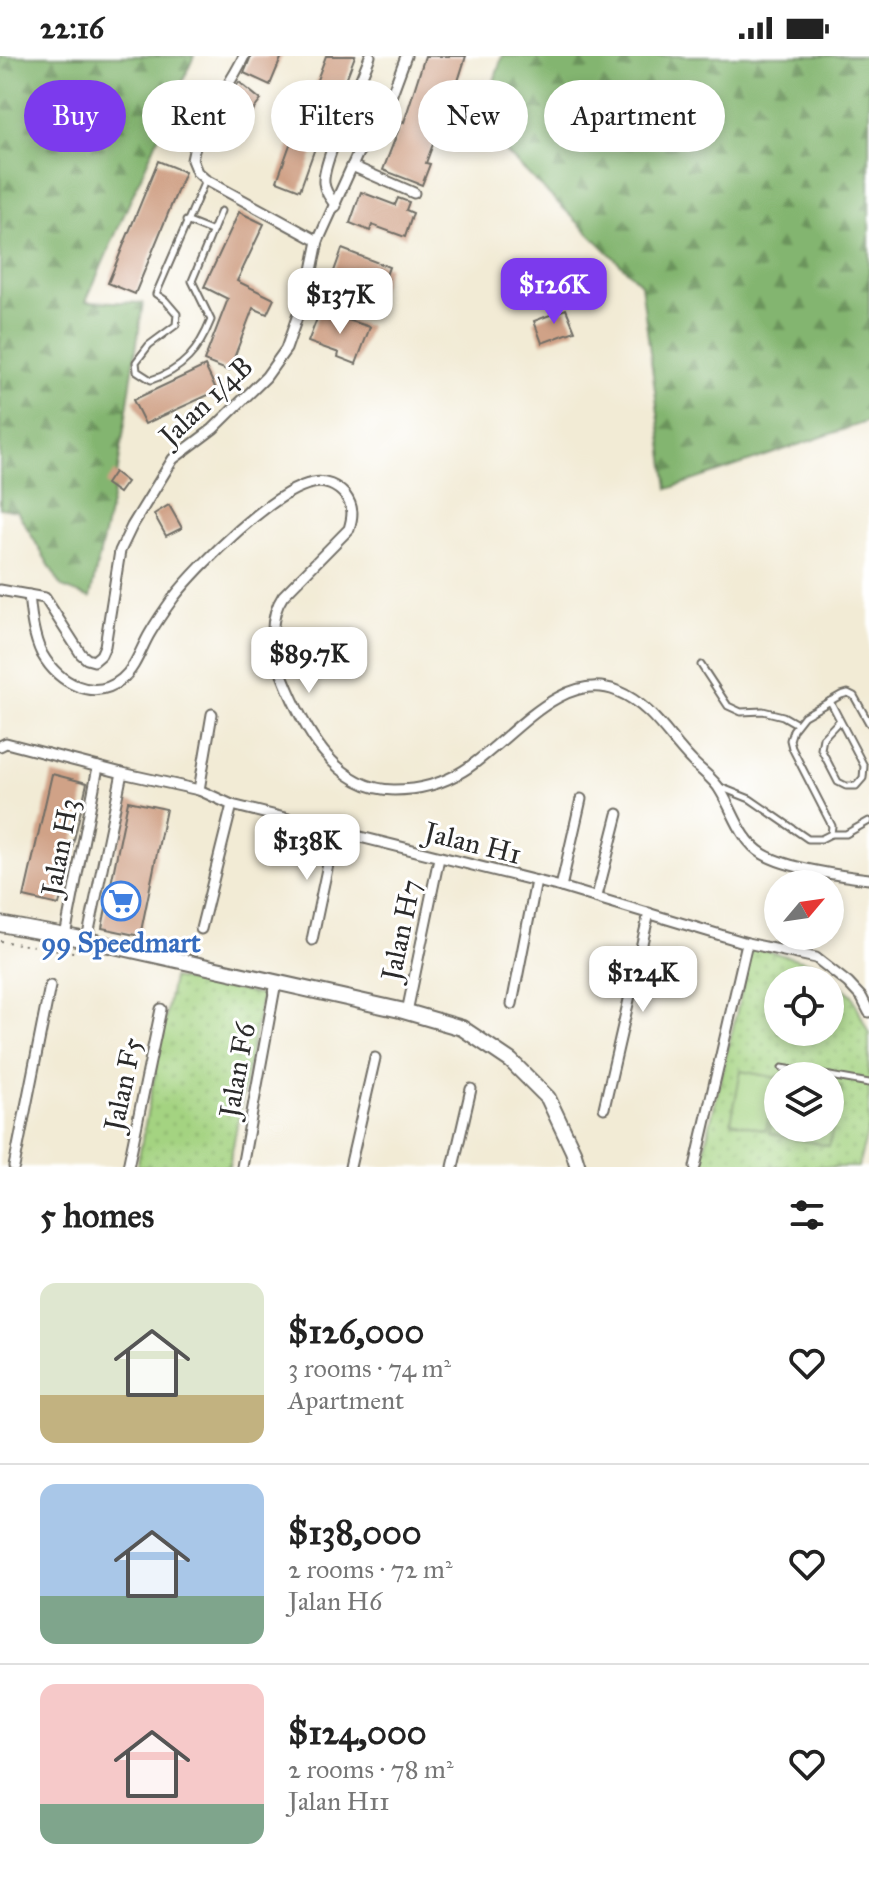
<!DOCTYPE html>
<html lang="en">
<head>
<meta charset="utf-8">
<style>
	body { margin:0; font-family:"IM FELL Great Primer",serif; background:#f2f2f2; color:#222; height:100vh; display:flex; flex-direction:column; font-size:30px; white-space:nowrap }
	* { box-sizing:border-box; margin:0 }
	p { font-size:26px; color:#767676 }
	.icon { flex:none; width:44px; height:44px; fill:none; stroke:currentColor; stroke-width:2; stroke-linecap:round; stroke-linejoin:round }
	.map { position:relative; height:1111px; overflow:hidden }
	.sheet { display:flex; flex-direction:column; background:#fff; flex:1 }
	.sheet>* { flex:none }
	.hud { position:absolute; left:24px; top:24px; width:822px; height:72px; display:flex; gap:16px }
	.needle { width:52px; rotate:61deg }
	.tools { position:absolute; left:764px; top:814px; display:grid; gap:16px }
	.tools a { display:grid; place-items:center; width:80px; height:80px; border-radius:50%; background:#fff; box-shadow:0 4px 12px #0003; font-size:40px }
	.price { position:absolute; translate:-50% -68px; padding:0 18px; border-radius:16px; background:#fff; color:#222; font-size:26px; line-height:52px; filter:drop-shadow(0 2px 4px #0008) }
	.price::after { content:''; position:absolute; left:50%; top:48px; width:24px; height:18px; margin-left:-12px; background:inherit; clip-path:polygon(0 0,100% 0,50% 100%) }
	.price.active { background:#7c3aed; color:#fff }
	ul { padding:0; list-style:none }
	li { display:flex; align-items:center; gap:24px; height:200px; padding:0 40px }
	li+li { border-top:2px solid #e0e0e0 }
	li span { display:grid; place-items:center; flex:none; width:224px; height:160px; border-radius:16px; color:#555 }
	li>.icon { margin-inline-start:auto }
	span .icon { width:96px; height:96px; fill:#fffc; stroke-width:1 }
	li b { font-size:34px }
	h2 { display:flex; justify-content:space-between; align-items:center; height:96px; padding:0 40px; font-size:34px }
	.pill { padding:0 28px; border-radius:36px; background:#fff; box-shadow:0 4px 12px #0003; font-size:28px; line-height:72px }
	.pill.active { background:#7c3aed; color:#fff }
	.status { display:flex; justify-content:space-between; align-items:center; height:56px; padding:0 40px; background:#fff; direction:ltr }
	.status svg { height:22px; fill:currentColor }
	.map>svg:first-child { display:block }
	.grass { fill:url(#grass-dots); stroke:#687f56; stroke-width:2; fill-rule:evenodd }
	.forest { fill:url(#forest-firs); stroke:#57704d; stroke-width:2 }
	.pitch { fill:#a4d381; stroke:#687f56; stroke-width:2 }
	.building { fill:#d0a287 }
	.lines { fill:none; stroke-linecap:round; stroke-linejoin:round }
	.service-casing { stroke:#716e66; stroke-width:9 }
	.minor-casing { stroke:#716e66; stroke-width:13 }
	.secondary-casing { stroke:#716e66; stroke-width:18 }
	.path { stroke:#716e66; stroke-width:2; stroke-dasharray:2 6; stroke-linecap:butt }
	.service { stroke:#fff; stroke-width:5 }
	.minor { stroke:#fff; stroke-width:9 }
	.secondary { stroke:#fff; stroke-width:14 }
	.labels { text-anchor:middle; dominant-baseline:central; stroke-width:6; stroke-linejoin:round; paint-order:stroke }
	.street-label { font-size:28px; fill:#2b2b2b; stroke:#fff }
	.shop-label { font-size:28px; font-weight:bold; fill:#366cbe; stroke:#fff }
</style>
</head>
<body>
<div class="status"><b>22:16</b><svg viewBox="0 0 49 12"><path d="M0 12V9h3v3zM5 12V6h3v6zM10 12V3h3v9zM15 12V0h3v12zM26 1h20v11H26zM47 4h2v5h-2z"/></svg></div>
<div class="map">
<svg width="869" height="1111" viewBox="0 0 869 1111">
	<defs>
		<pattern id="grass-dots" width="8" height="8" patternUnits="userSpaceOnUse" patternTransform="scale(2)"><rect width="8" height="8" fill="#a4d381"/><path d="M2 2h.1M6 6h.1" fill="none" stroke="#8db570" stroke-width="1.8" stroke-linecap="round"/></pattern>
		<pattern id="forest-firs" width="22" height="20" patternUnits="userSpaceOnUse" patternTransform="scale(2)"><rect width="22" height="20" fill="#83b56f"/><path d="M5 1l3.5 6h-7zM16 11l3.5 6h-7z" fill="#6b935b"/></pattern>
	</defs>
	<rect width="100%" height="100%" fill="#fff"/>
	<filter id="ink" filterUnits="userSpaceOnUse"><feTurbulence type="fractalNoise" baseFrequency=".0125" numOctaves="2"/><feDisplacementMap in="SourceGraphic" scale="16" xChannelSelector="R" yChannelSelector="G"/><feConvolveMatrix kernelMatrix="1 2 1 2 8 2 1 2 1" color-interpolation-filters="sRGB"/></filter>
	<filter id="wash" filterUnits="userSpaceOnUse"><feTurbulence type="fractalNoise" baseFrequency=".006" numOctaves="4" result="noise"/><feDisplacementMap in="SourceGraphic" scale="32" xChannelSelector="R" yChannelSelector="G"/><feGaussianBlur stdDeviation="1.8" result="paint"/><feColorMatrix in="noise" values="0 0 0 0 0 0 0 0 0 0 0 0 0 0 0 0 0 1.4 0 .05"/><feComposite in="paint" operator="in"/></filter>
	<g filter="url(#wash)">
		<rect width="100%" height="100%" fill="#f2ebd5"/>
		<!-- grass -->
		<g class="grass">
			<path d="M 752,891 L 812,907 L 852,939 L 869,978 L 869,1070 L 858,1111 L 700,1111 ZM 778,924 L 830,924 L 830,976 L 778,976 ZM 778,1020 L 830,1020 L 830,1072 L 778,1072 Z"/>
			<polygon points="173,922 262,939 229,1111 137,1111"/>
		</g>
		<!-- forest -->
		<g class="forest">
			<polygon points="0,0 194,0 86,245 143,247 117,420 90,542 62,531 17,455 0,452"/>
			<polygon points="502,0 869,0 869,365 668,433 641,228 480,71"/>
		</g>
		<!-- pitch -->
		<g class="pitch">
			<polygon points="741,1015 777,1022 766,1074 731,1066"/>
			<polygon points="830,1028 842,1030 829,1090 769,1077 778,1034 778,1072 830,1072"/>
		</g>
		<g id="blocks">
			<!-- building -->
			<g class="building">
				<polygon points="251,0 282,0 270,29 244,17"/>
				<polygon points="326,0 355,0 334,55 329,53 300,134 277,125 303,52 306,53"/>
				<polygon points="425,0 466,0 453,41 451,40 426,107 430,108 422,129 383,114 402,65 404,66"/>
				<polygon points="239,26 261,44 251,57 248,55 229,79 214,66"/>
				<polygon points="158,105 185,116 135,238 108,227"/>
				<polygon points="361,136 395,149 398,142 409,146 406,154 413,157 405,181 372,169 370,175 350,167"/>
				<polygon points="239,156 264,168 237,225 274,243 267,258 253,252 229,315 204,305 228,243 204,231"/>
				<polygon points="342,193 389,211 376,247 355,235 357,230 332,221"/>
				<polygon points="566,253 575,275 542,287 534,265"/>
				<polygon points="320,255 370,271 356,308 338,301 339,297 308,286"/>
				<polygon points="205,310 217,335 145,368 133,344"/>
				<polygon points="114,416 127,426 119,437 106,428"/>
				<polygon points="169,449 182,472 166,480 154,458"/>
				<polygon points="52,718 87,727 59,849 24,841"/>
				<polygon points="128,745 166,753 140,880 102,872"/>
			</g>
		</g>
	</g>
	<g filter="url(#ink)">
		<use href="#blocks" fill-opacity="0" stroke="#716e66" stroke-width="2"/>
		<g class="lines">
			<defs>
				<g id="service">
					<path d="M 205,125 L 156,238 L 165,244 L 177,258 L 176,269 L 149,289 L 136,306 L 137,315 L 151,324 C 183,314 199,294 211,264 L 192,225 L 221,155"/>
					<polyline points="186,165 211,175"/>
					<polyline points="701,609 728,650 741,656 763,655 783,660 797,668"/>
					<polyline points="830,645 864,710 863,722 856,730 846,730 838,726 821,693 823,682 840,664"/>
					<polyline points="720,731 750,743 808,783 821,783 831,778 832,770 792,692 790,684 793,674 804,660 841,639 848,637 854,640 869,667"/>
					<polyline points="831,778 846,778 869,765"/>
					<polyline points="782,1012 829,1020"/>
					<polyline points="830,1020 869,1027"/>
				</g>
				<g id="minor">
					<path d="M 244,0 C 227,37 199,63 192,104 L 197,116 L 206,124 L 318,185"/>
					<polyline points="352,110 414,137"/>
					<path d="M 336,150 C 331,143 325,136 324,127 C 322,105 361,26 370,0"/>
					<polyline points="310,224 367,248"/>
					<polyline points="0,534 45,542 81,598 87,603 94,605 101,599 105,590 120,495 132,470 173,403 213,373 266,321 286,293 310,224 318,185 358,97 382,65 406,0"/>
					<path d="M 29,539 C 31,558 33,580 42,598 C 58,626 93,647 122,623 C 136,611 141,592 150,577 C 157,565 166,552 174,541 C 198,510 275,433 313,427 C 325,424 337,430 345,439 C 354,451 353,460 349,473 L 283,540 C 267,564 272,595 283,621 C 302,669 335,734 394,734 C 419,734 442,728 463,715 C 507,689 560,612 617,635 C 651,649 667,679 691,704 C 700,714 714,723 720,734 C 734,756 740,784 763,798 C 786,812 842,820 869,823"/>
					<polyline points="0,690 6,687 122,717 199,734 232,749 561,831 747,887 816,902 848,927 862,942 869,956"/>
					<polyline points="199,734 212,658"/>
					<polyline points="561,831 581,743"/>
					<polyline points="597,840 618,758"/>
					<polyline points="201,873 232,749"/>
					<polyline points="65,880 98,711"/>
					<polyline points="87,884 122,717"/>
					<polyline points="312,884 335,775"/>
					<polyline points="512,948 536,825"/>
					<polyline points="407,956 439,802"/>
					<polyline points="604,1052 649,857"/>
					<polyline points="14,1111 50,930"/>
					<polyline points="128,1111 161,953"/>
					<polyline points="242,1111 276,926"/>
					<polyline points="350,1111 375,1002"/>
					<polyline points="453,1111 471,1033"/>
					<polyline points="695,1111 747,887"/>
				</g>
				<polyline id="secondary" points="0,868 87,884 400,954 462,972 511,1005 548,1042 573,1095 578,1111"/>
			</defs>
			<!-- service casing -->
			<use href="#service" class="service-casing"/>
			<!-- minor casing -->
			<use href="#minor" class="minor-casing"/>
			<!-- secondary casing -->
			<use href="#secondary" class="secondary-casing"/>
			<!-- path -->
			<polyline class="path" points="0,885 79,897"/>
			<!-- service -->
			<use href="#service" class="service"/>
			<!-- minor -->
			<use href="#minor" class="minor"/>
			<!-- secondary -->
			<use href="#secondary" class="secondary"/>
		</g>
	</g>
	<!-- icons -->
	<defs>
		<symbol id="supermarket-ring" viewBox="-11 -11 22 22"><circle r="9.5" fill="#fff" stroke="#3f7fe0" stroke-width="1.5"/><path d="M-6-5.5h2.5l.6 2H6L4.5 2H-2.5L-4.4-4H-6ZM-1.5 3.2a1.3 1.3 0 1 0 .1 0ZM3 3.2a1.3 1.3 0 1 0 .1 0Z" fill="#3f7fe0"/></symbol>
	</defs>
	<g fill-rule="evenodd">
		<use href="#supermarket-ring" x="99" y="823" width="44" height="44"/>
	</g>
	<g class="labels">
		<!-- street labels -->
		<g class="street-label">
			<text transform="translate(206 345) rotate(-43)">Jalan 1/4B</text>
			<text transform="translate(473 787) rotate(14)">Jalan H1</text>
			<text transform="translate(60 791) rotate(-79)">Jalan H3</text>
			<text transform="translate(401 874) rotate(-78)">Jalan H7</text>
			<text transform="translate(237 1014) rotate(-80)">Jalan F6</text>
			<text transform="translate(123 1028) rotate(-78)">Jalan F5</text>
		</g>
		<!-- shop labels -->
		<g class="shop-label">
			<text x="121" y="886">99 Speedmart</text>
		</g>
	</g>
</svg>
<div class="tools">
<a><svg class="needle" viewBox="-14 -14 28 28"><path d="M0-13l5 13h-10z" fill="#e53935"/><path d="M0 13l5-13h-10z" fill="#767676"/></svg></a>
<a><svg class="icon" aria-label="locate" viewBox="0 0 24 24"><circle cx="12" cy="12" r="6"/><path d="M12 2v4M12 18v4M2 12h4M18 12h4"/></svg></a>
<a><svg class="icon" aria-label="layers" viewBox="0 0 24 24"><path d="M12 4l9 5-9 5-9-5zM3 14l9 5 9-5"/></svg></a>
</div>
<b class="price active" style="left:554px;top:270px">$126K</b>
<b class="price" style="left:340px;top:280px">$137K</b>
<b class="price" style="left:309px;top:639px">$89.7K</b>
<b class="price" style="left:307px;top:826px">$138K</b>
<b class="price" style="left:643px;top:958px">$124K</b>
<div class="hud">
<a class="pill active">Buy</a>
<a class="pill">Rent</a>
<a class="pill">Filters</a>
<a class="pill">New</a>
<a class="pill">Apartment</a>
</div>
</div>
<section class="sheet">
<h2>5 homes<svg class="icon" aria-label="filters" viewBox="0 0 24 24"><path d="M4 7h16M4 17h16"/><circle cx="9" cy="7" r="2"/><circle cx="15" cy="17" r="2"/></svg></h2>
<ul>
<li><span style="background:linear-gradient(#dfe7d0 70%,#c2b280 0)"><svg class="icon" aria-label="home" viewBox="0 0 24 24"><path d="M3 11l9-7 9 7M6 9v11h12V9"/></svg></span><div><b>$126,000</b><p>3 rooms · 74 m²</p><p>Apartment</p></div><svg class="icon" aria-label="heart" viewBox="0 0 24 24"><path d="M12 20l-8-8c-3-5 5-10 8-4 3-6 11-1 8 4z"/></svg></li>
<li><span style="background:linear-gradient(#a9c7e8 70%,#7fa58c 0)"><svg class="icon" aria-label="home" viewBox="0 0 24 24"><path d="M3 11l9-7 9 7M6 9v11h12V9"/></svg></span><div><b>$138,000</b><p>2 rooms · 72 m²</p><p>Jalan H6</p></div><svg class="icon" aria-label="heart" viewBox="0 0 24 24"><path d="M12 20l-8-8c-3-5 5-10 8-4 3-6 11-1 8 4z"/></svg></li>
<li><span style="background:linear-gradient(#f6c9c9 75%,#7fa58c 0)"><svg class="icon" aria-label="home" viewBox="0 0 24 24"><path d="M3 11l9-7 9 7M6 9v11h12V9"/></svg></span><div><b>$124,000</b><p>2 rooms · 78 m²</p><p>Jalan H11</p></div><svg class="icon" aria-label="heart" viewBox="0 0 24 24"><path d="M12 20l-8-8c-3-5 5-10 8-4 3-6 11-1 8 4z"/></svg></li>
</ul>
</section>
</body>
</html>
